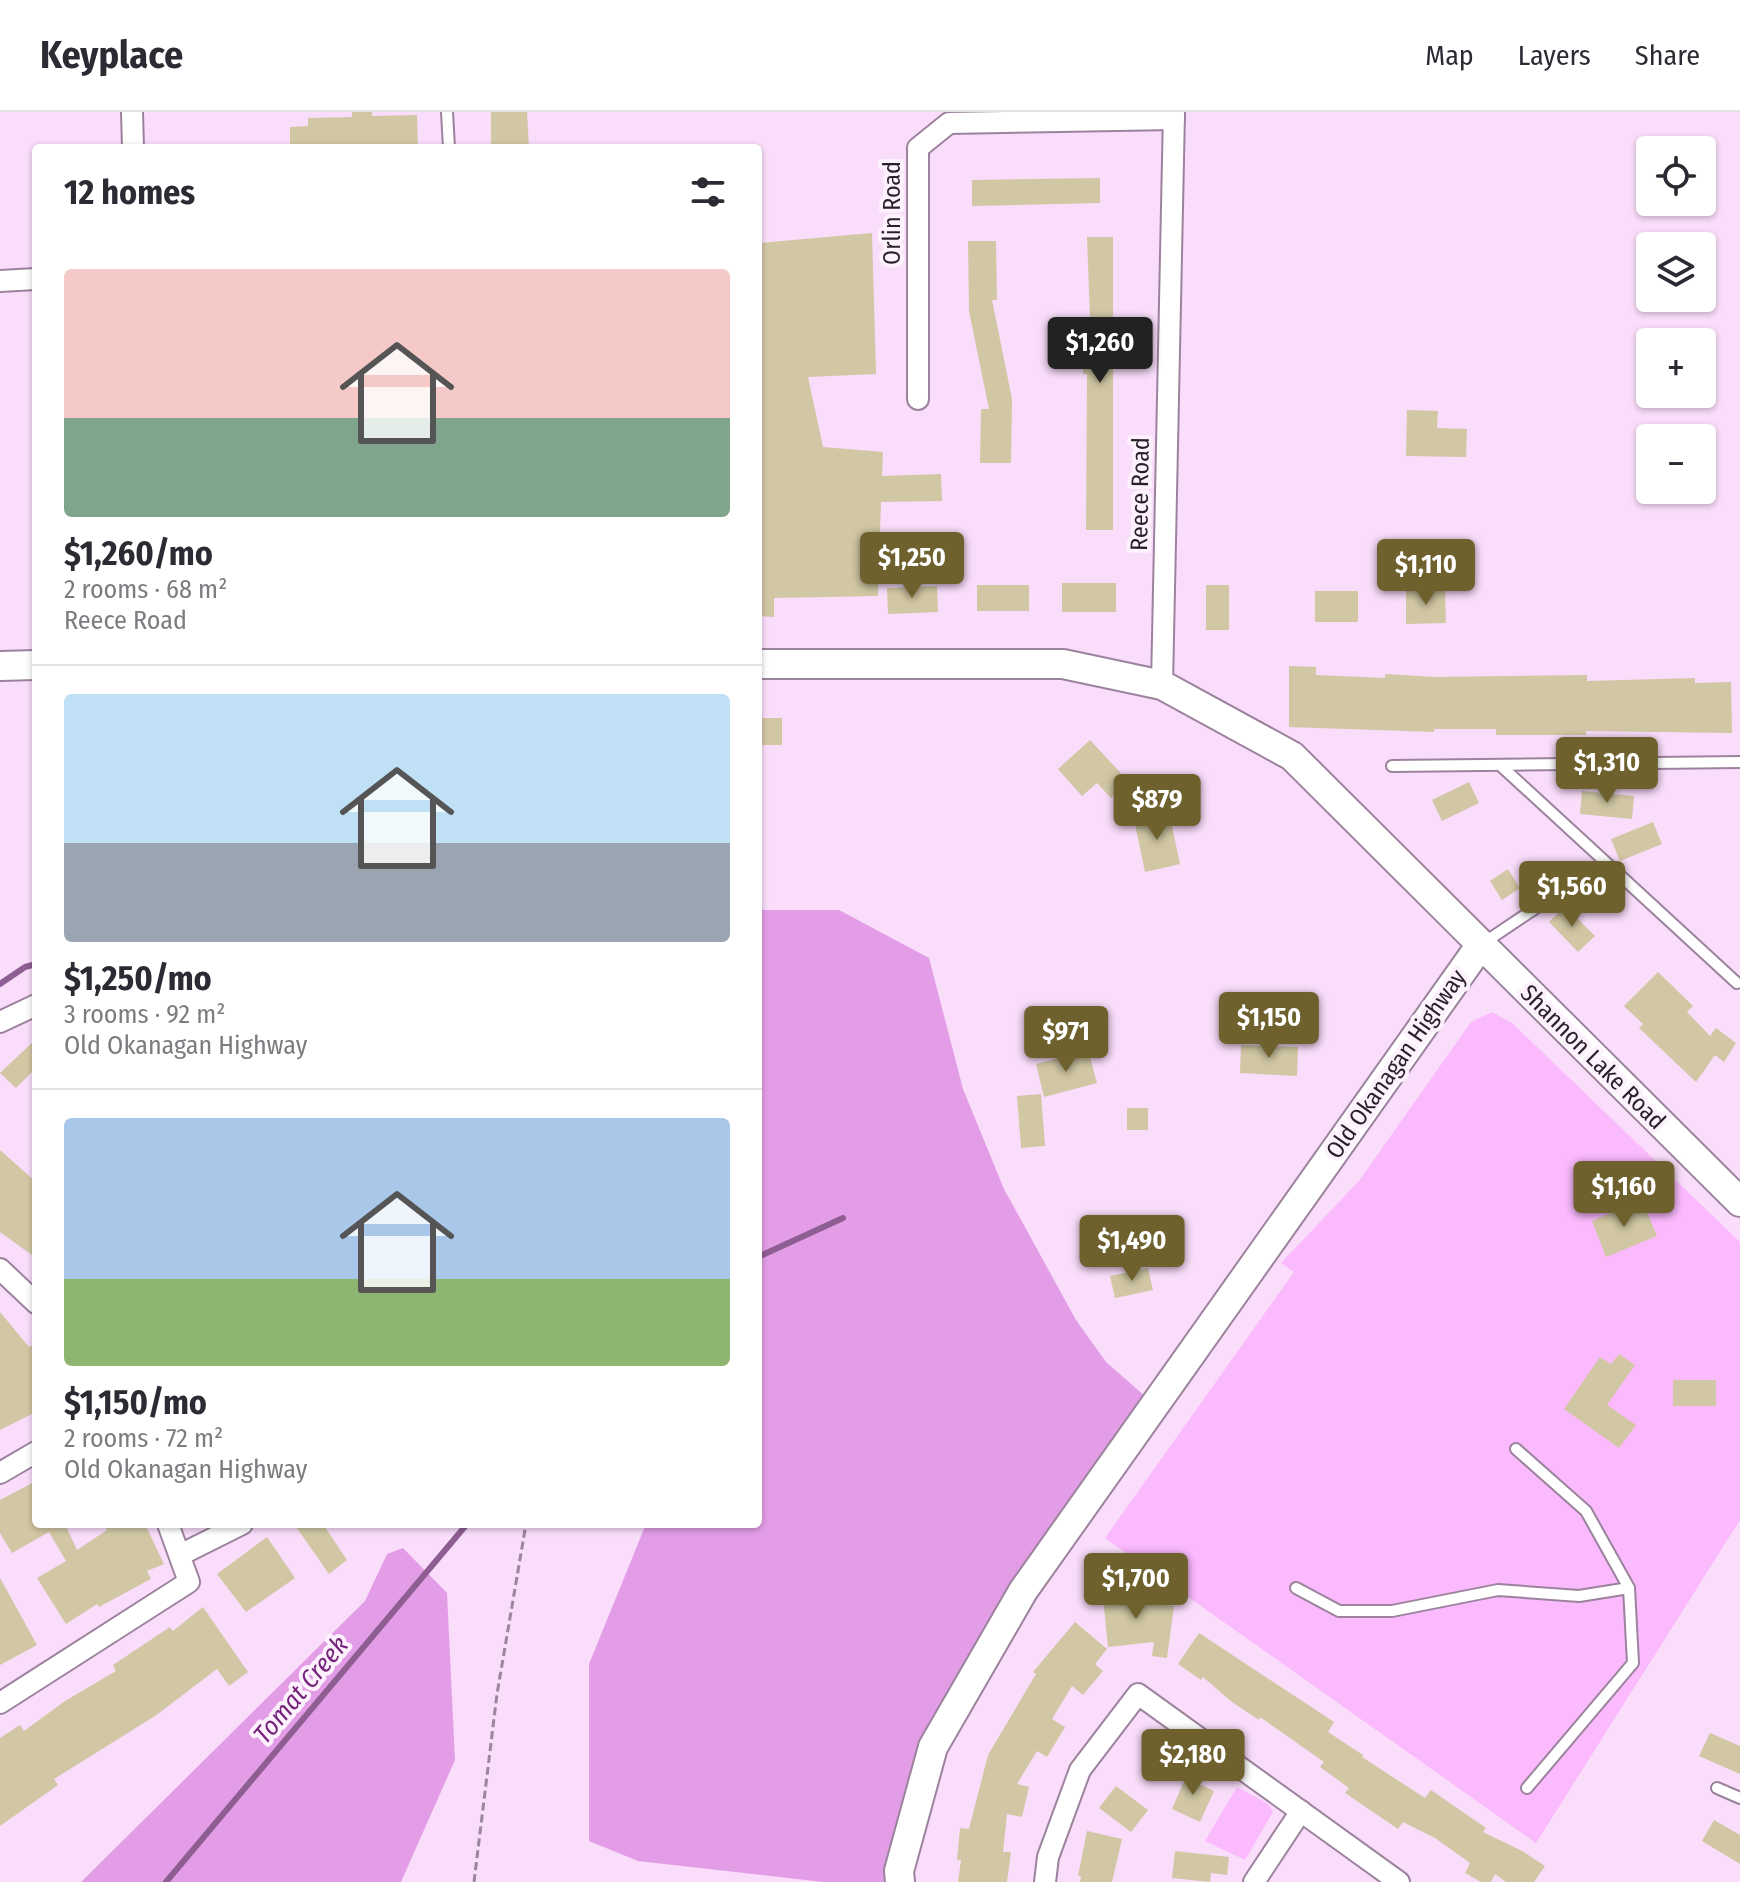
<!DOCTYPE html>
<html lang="en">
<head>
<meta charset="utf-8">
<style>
	body { margin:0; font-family:"Fira Sans Condensed",sans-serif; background:#f2f2f3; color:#2b2b33; height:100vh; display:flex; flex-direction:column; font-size:30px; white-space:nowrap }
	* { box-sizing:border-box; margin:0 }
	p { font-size:26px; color:#7c7c81 }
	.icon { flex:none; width:44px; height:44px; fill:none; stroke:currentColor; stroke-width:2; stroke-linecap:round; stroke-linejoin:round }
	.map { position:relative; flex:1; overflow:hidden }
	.sheet { position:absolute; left:32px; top:32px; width:730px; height:1384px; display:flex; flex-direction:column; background:#fff; border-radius:8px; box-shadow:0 2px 6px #0004 }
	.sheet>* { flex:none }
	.tools { position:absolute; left:1636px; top:24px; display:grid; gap:16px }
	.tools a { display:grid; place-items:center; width:80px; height:80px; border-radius:8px; background:#fff; box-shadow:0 2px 6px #0004; font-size:40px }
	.price { position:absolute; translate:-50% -68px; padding:0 18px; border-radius:8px; background:#6f612e; color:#fff; font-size:26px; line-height:52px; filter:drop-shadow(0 2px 4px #0008) }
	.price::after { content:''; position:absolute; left:50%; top:48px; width:24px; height:18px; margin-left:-12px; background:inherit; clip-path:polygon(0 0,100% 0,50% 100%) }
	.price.on { background:#222; color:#fff }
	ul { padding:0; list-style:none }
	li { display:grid; align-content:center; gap:16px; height:424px; padding:0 32px }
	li+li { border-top:2px solid #e1e1e2 }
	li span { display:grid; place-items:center; height:248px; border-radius:8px; color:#555 }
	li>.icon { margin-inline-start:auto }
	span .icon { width:144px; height:144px; fill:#fffc; stroke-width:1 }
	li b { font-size:34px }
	h2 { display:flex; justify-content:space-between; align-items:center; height:96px; padding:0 32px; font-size:34px }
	header { display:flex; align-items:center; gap:48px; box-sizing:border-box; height:112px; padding:0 40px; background:#fff; border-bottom:2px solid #e1e1e2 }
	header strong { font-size:38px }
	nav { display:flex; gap:44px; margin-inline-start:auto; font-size:28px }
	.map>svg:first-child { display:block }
	.green { fill:#fbb9fe }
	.forest { fill:#e29de6 }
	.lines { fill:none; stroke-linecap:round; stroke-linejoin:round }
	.stream { stroke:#8e5d92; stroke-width:6 }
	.building { fill:#d1c7a4 }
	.lane-casing { stroke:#9c839d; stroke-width:14 }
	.street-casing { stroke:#9c839d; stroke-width:24 }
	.secondary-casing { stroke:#9c839d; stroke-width:32 }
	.path { stroke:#9b879c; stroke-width:3; stroke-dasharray:8 4; stroke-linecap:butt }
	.lane { stroke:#fff; stroke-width:10 }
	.street { stroke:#fff; stroke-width:20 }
	.secondary { stroke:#fff; stroke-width:28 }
	.labels { text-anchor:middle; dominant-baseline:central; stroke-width:8; stroke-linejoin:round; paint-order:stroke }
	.street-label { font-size:24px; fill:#291f29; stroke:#fcf1fc }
	.water-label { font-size:26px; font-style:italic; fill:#75237b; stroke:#fcf1fc }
</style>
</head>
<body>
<header>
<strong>Keyplace</strong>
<nav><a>Map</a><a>Layers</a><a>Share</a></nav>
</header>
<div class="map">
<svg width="1740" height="1770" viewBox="0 0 1740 1770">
	<rect width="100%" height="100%" fill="#f9ddfa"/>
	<!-- green -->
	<g class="green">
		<polygon points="1492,900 1512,911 1740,1130 1740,1408 1536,1731 1105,1426 1294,1160 1281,1151 1359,1069 1471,910"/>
		<polygon points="1237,1675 1268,1692 1273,1700 1245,1748 1205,1729"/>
	</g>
	<!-- forest -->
	<g class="forest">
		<polygon points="758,798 839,798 929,846 963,977 1004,1077 1076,1208 1106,1250 1155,1293 976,1567 916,1705 907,1770 823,1770 638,1749 589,1729 589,1552 646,1412 758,1412"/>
		<polygon points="403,1436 447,1481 455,1648 401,1770 81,1770 365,1489 387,1442"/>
	</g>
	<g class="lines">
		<!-- stream -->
		<g class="stream">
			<polyline points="0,872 25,855 36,852"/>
			<polyline points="758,1145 843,1106"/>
			<polyline points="166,1770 467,1412"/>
		</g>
	</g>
	<!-- building -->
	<g class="building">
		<polygon points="352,0 372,0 372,4 417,3 418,36 290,36 290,15 308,14 308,6 352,5"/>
		<polygon points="491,0 527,0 529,36 491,36"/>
		<polygon points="1100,66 1100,91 972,94 972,68"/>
		<polygon points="872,121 876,262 808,265 823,335 883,340 882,364 941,362 942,389 881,390 878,484 774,486 774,505 758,504 758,131"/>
		<polygon points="1087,125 1113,125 1113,418 1086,418 1087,262 1083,262 1083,207 1090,207"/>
		<polygon points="968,129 996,129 997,188 992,188 1012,287 1011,351 980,351 981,297 989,297 969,199"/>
		<polygon points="1407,298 1438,299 1437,316 1467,317 1466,345 1406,344"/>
		<rect x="1062" y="471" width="54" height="29"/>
		<rect x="977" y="473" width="52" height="26"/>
		<rect x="1206" y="473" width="23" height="45"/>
		<polygon points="937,474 938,500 888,502 887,476"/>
		<polygon points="1445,477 1446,511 1406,512 1406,478"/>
		<rect x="1315" y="479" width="43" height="31"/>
		<polygon points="1289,554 1316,555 1316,563 1385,566 1385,562 1435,565 1587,563 1587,569 1695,566 1695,571 1731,570 1732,621 1586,619 1586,623 1496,623 1496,617 1434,617 1434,620 1289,615"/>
		<rect x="758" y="606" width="24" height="27"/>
		<polygon points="1090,628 1129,670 1111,686 1097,671 1082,684 1058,657"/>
		<polygon points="1469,670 1479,691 1442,709 1432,688"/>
		<polygon points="1582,679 1634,684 1632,707 1580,702"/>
		<polygon points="1169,700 1180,752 1145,760 1134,707"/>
		<polygon points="1653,710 1662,732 1620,749 1611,727"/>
		<polygon points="1508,757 1520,776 1502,788 1490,769"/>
		<polygon points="1565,794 1595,824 1578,840 1549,810"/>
		<polygon points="1658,860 1693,894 1687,900 1710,924 1716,916 1736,931 1724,950 1715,943 1696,970 1639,916 1643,912 1624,894"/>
		<polygon points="1288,880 1292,906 1239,913 1235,887"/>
		<polygon points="36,927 36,956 16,976 0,961"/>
		<polygon points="1241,933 1298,935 1297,964 1240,961"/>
		<polygon points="1088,938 1097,971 1044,985 1036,952"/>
		<polygon points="1041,982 1045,1034 1021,1036 1017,984"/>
		<rect x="1127" y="996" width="21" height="22"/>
		<polygon points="0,1038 36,1070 36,1146 0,1120"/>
		<polygon points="1595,1059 1608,1072 1596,1083 1583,1070"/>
		<polygon points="1642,1088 1657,1124 1606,1145 1592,1109"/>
		<polygon points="1148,1156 1153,1178 1115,1186 1110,1164"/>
		<polygon points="0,1200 29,1235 36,1231 36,1300 0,1318"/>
		<polygon points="1619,1242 1635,1253 1607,1293 1636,1313 1619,1336 1564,1297 1600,1245 1611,1252"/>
		<rect x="1673" y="1268" width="43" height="26"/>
		<polygon points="36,1369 36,1412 65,1412 77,1438 107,1418 103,1412 145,1412 164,1452 147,1459 151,1467 99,1495 97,1492 66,1512 37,1466 66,1449 49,1420 12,1441 0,1421 0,1388"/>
		<polygon points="294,1412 323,1412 347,1448 329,1462"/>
		<polygon points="267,1425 295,1466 246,1500 217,1462"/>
		<polygon points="0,1466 37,1533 0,1553"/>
		<polygon points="1132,1474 1134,1489 1174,1494 1167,1546 1152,1544 1154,1530 1108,1535 1102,1477"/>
		<polygon points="203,1495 248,1560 229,1574 217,1557 155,1604 54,1667 58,1673 0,1714 0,1626 20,1613 24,1619 65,1589 116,1559 113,1553 170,1515 173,1519"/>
		<polygon points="1075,1510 1107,1537 1095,1552 1103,1559 1083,1583 1072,1574 1052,1607 1065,1615 1047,1645 1037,1639 1017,1672 1029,1675 1022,1705 1007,1702 1003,1740 1011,1740 1007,1770 958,1770 961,1748 957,1748 960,1716 969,1717 988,1643 1036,1562 1033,1560"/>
		<polygon points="1199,1521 1334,1610 1328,1620 1363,1643 1362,1645 1425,1686 1431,1678 1486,1716 1483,1720 1522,1739 1545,1754 1534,1770 1506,1770 1495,1762 1491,1770 1481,1770 1465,1761 1470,1751 1435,1726 1403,1710 1398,1717 1345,1681 1349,1676 1320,1655 1324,1650 1260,1605 1259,1608 1232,1590 1203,1565 1201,1568 1178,1552"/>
		<polygon points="1710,1621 1740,1634 1740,1662 1699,1644"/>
		<polygon points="1189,1658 1203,1664 1199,1672 1214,1679 1200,1710 1172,1697"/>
		<polygon points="1116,1674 1148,1698 1131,1720 1099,1696"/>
		<polygon points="1714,1708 1740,1723 1740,1752 1702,1729"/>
		<polygon points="1087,1719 1122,1727 1112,1770 1080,1770 1081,1764 1078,1764"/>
		<polygon points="1175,1739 1229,1745 1227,1763 1211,1761 1210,1770 1172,1766"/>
	</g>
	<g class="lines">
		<defs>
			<g id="lane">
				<polyline points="447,0 449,36"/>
				<polyline points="1500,653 1737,871"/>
				<polyline points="1392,654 1740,650"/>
				<polyline points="1482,832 1603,751"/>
				<polyline points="1516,1337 1586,1399 1629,1476 1633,1551 1527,1676"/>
				<polyline points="1296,1476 1339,1499 1392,1499 1498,1478 1579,1484 1629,1476"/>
				<polyline points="1717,1676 1740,1686"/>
			</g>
			<g id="street">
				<polyline points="132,0 133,36"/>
				<polyline points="0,169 36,167"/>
				<polyline points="918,287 918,36 949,11 1174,7"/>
				<polyline points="1162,573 1174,0"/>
				<polyline points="0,910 36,893"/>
				<polyline points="0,1157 36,1191"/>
				<polyline points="0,1361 36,1340"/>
				<polyline points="180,1443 242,1412"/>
				<polyline points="0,1591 189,1470 168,1412"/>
				<polyline points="1045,1770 1048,1745 1080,1658 1138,1582 1399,1770"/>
				<polyline points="1254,1770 1301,1699"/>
			</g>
			<g id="secondary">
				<polyline points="758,552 1063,552 1162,573 1292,644 1740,1090"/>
				<polyline points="0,554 36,553"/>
				<polyline points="900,1770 899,1759 933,1635 1023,1479 1480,834"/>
			</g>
		</defs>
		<!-- lane casing -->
		<use href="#lane" class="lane-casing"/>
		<!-- street casing -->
		<use href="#street" class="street-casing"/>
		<!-- secondary casing -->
		<use href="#secondary" class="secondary-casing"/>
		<!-- path -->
		<polyline class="path" points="474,1770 497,1582 526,1412"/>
		<!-- lane -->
		<use href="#lane" class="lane"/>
		<!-- street -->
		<use href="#street" class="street"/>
		<!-- secondary -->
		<use href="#secondary" class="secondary"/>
	</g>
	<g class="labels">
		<!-- street labels -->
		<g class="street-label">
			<text transform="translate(892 101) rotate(-90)">Orlin Road</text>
			<text transform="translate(1140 382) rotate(-89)">Reece Road</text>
			<text transform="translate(1593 945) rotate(45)">Shannon Lake Road</text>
			<text transform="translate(1396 952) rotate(-55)">Old Okanagan Highway</text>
		</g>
		<!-- water labels -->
		<g class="water-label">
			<text transform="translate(301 1578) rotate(-50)">Tomat Creek</text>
		</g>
	</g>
</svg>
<div class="tools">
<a><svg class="icon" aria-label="locate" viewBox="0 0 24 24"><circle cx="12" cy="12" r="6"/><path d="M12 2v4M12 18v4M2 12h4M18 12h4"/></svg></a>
<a><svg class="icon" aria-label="layers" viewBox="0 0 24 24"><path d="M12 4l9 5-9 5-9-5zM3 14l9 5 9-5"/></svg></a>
<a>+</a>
<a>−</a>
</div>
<b class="price on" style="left:1100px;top:273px">$1,260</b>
<b class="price" style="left:912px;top:488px">$1,250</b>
<b class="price" style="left:1426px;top:495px">$1,110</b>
<b class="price" style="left:1607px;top:693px">$1,310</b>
<b class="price" style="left:1157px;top:730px">$879</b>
<b class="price" style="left:1572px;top:817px">$1,560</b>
<b class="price" style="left:1269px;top:948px">$1,150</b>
<b class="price" style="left:1066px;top:962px">$971</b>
<b class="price" style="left:1624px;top:1117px">$1,160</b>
<b class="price" style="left:1132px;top:1171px">$1,490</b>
<b class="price" style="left:1136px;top:1509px">$1,700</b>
<b class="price" style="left:1193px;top:1685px">$2,180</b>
<section class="sheet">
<h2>12 homes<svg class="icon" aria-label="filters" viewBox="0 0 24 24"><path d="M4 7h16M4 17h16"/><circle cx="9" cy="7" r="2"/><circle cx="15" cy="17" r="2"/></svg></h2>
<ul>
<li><span style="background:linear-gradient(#f6c9c9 60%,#7fa58c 0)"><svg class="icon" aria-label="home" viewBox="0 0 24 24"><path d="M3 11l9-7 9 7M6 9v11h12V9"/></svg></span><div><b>$1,260/mo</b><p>2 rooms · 68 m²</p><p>Reece Road</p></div></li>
<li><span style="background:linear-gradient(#bfe0f5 60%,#9aa5b1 0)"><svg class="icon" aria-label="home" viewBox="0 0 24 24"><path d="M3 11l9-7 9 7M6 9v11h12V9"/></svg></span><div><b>$1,250/mo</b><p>3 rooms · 92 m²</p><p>Old Okanagan Highway</p></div></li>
<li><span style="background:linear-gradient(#a9c7e8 65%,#8fb573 0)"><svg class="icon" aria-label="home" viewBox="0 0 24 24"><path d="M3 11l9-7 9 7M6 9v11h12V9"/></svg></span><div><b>$1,150/mo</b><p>2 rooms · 72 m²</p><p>Old Okanagan Highway</p></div></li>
</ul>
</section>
</div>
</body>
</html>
